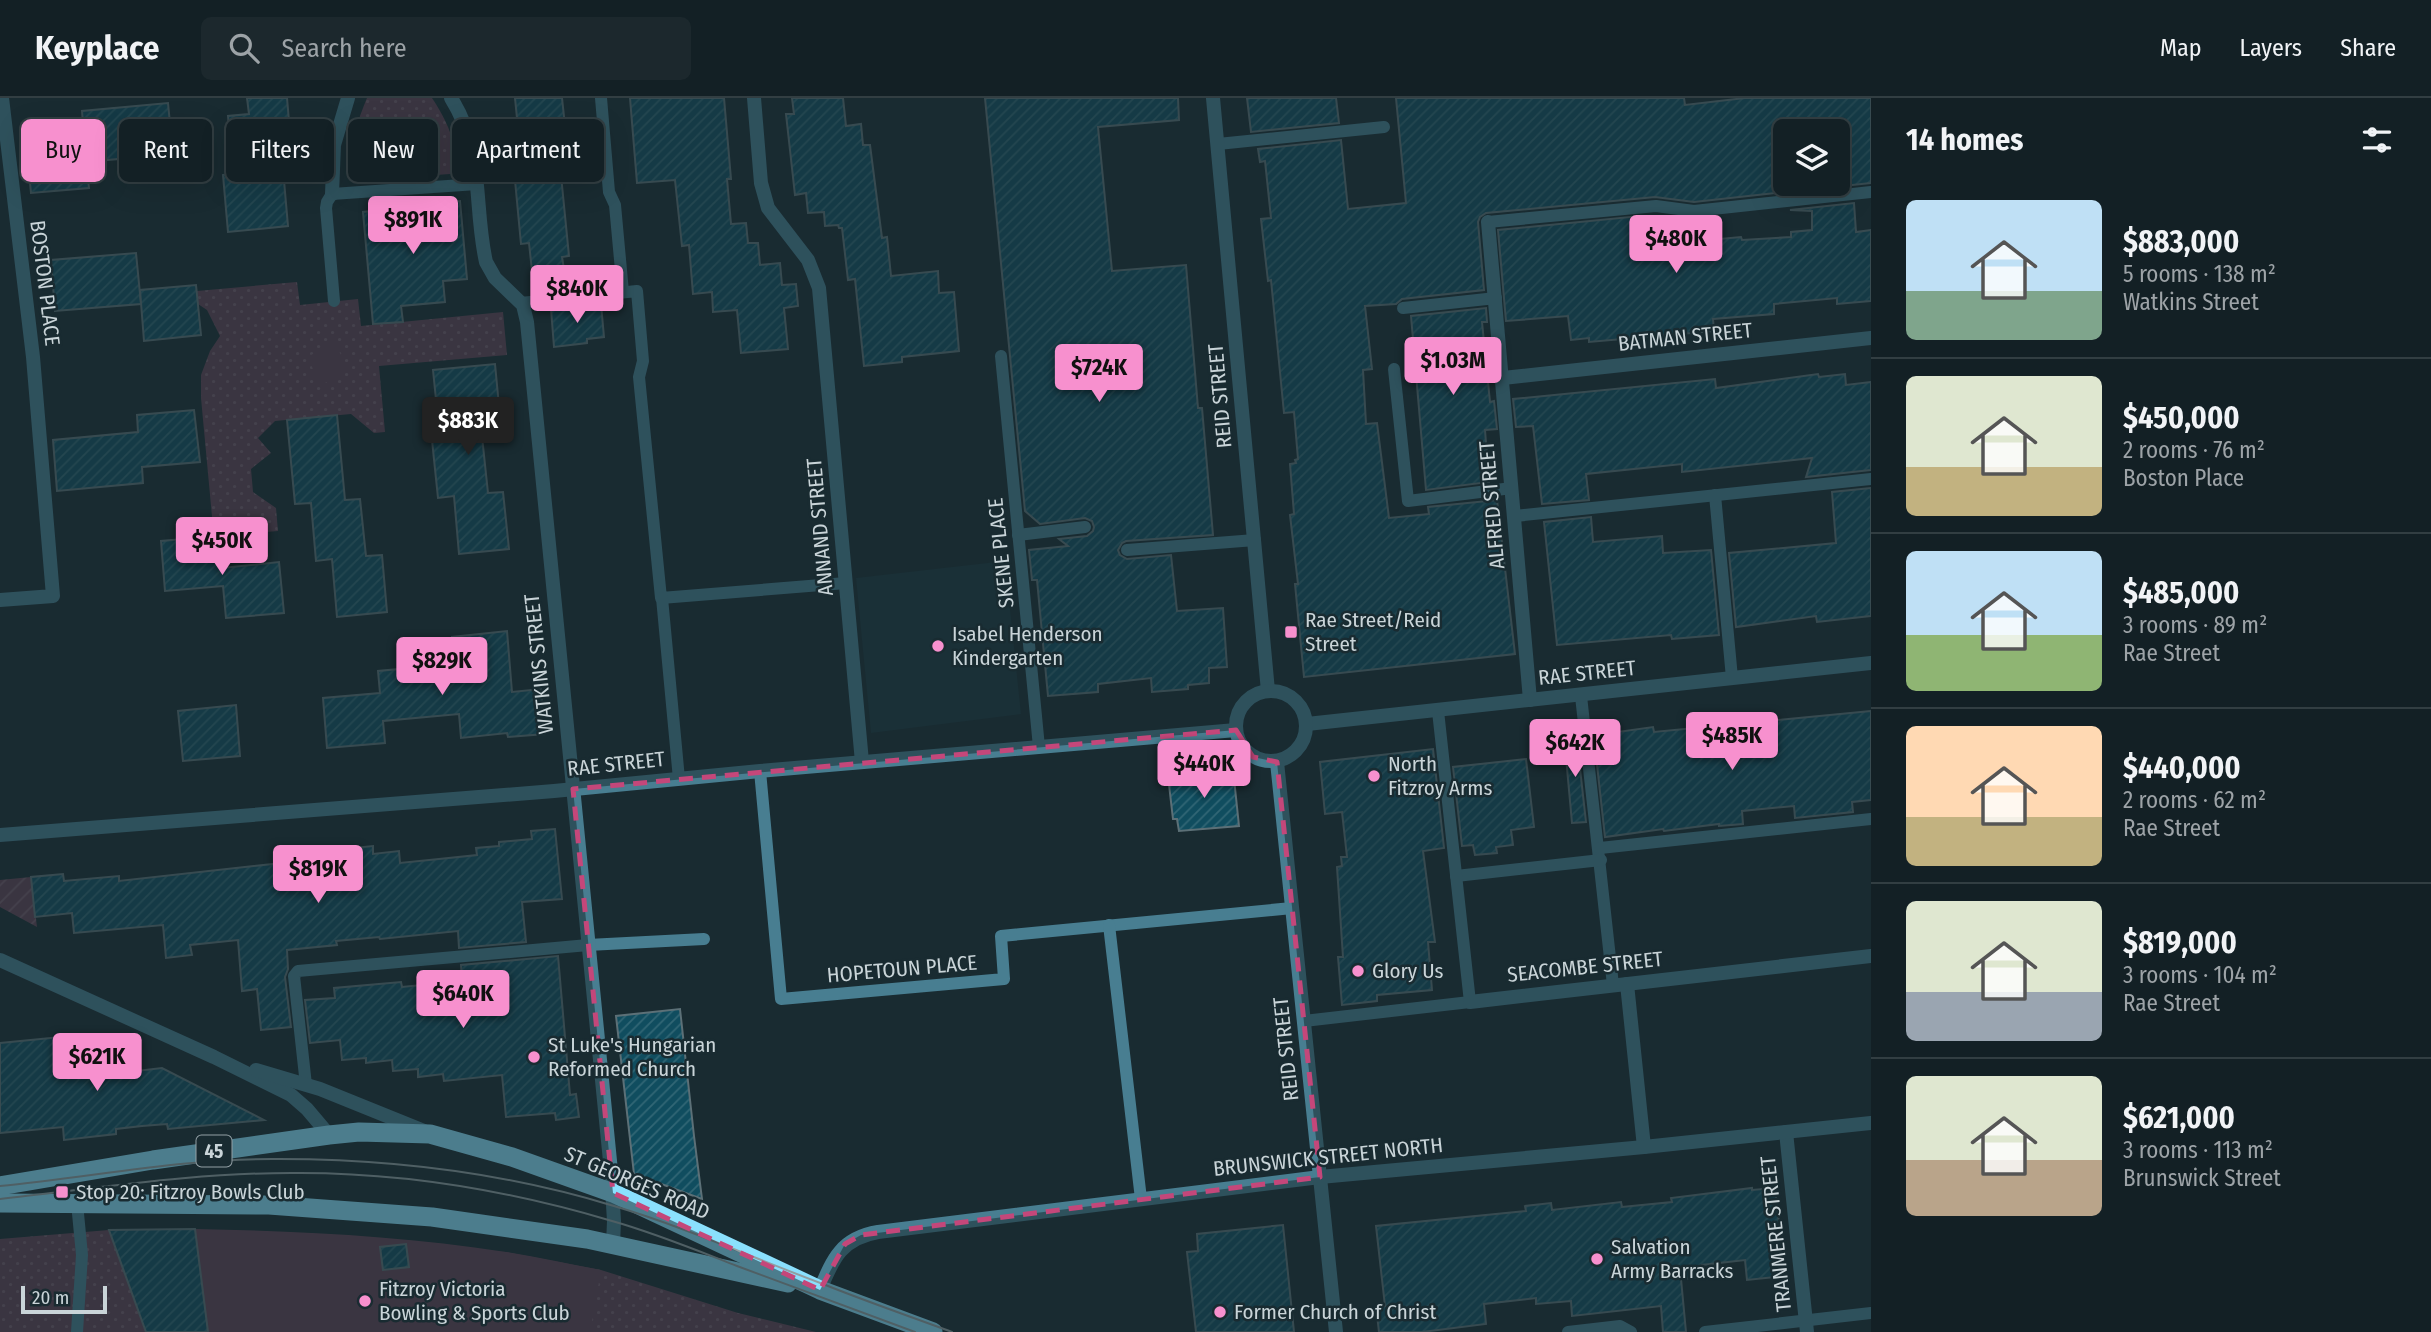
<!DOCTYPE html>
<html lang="en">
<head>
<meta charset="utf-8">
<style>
	body { margin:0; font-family:"Fira Sans Condensed",sans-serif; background:#1c282d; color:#f1f3f6; height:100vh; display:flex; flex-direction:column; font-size:26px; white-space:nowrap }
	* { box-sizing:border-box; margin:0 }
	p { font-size:23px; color:#9da3a7 }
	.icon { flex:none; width:38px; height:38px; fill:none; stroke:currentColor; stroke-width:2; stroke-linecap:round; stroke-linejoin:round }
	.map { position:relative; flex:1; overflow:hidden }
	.details { display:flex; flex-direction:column; background:#132025; width:560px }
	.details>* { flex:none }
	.guide { position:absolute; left:21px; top:21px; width:665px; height:63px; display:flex; gap:14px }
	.controls { position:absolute; left:1773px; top:21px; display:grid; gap:14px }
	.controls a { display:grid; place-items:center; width:77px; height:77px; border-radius:10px; background:#132025; box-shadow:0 7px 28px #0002,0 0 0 2px #323e42; font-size:35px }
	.scale { position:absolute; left:21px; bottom:18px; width:86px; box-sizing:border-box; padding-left:7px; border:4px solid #c9d4d8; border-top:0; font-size:19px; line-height:24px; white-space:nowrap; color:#c9d4d8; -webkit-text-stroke:5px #192b31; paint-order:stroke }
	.price { position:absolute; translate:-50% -60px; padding:0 16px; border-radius:7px; background:#f790ce; color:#111; font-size:23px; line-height:46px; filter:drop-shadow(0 2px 4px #0008) }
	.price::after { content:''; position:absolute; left:50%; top:42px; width:21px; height:16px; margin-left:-10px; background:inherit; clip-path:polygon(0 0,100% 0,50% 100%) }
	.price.active { background:#222; color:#fff }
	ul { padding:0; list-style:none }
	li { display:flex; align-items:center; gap:21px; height:175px; padding:0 35px }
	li+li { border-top:2px solid #323e42 }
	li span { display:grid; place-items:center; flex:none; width:196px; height:140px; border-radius:10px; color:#555 }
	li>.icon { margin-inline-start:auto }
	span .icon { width:84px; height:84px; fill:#fffc; stroke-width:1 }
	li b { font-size:30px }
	h2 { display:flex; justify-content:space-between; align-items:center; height:84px; padding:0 35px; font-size:30px }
	.tag { padding:0 24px; border-radius:10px; background:#132025; box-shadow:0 7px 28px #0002,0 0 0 2px #323e42; font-size:24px; line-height:63px }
	.tag.active { background:#f790ce; color:#111 }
	header { display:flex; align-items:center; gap:42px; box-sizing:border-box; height:98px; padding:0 35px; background:#132025; border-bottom:2px solid #323e42 }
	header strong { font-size:33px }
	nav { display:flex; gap:38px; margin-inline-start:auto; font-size:24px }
	.search { width:490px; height:63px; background:#1c282d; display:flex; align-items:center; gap:18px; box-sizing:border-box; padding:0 24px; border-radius:10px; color:#9da3a7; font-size:26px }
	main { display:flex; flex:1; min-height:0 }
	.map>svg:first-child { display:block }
	.built { fill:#1c353e }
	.park { fill:url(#park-dots) }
	.garden { fill:url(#garden-furrows) }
	.pitch { fill:#634155 }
	.building { fill:url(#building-hatch); stroke:#5c7077; stroke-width:2 }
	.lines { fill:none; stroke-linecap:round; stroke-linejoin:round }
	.service { stroke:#487e91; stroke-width:12 }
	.minor { stroke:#487e91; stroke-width:14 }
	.tertiary { stroke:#487e91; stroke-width:14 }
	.trunk { stroke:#8ae0fd; stroke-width:19 }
	.tram { stroke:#909ea2; stroke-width:2 }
	.marked { fill:none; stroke:#c4477a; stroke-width:5; stroke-dasharray:14 9; stroke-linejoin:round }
	.poi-dot { fill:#f790ce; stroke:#192b31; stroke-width:2.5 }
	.labels { text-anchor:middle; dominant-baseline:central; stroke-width:5; stroke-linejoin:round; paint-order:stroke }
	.shield { fill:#192b31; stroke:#94a1a6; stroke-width:2 }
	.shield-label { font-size:19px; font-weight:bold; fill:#c9d4d8 }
	.street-label { font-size:21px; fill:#c9d4d8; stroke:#192b31 }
	.poi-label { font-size:21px; fill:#c9d4d8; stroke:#192b31; text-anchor:start }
</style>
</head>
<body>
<header>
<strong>Keyplace</strong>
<div class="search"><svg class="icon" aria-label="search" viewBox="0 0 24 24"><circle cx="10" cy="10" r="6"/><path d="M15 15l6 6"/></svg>Search here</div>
<nav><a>Map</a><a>Layers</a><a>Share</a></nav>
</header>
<main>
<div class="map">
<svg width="1871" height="1234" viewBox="0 0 1871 1234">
	<defs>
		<pattern id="park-dots" width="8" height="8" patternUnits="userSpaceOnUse" patternTransform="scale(1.75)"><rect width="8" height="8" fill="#634155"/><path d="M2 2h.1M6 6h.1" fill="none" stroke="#785c6d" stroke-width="1.8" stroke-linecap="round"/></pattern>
		<pattern id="garden-furrows" width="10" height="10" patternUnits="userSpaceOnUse" patternTransform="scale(1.75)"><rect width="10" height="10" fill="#634155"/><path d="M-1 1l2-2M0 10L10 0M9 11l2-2" fill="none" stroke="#785c6d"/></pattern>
		<pattern id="building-hatch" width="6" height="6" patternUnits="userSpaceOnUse" patternTransform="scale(1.75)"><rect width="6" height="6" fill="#104d5f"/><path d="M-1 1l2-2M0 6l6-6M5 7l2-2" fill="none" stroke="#316675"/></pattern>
	</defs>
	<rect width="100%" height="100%" fill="#192b31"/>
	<!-- built -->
	<polygon class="built" points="1005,463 1021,616 871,635 856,480"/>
	<!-- park -->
	<g class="park">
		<path d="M 367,0 L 432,0 C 446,21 458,46 456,72 L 450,76 L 365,82 L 354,79 C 347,52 357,24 367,0 Z"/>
		<polygon points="297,184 300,207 358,201 361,228 503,214 507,257 379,268 385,334 374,335 351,316 275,323 258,340 271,355 251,371 253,394 276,410 278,433 219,438 218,428 213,429 201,300 201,277 210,253 220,238 207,212 198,206 197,193"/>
		<polygon points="109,1132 506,1154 601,1172 738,1215 816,1234 0,1234 0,1141"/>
	</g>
	<!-- garden -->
	<polygon class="garden" points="31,779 37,829 0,809 0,782"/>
	<!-- pitch -->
	<g class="pitch">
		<polygon points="335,245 349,273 321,287 307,259"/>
		<path d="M 195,1131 C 299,1133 403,1138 506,1154 C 537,1159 569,1166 601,1172 L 590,1234 L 146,1234 L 109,1132 Z"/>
	</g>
	<!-- building -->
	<g class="building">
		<polygon points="247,0 287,0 293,70 283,71 288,128 228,134 223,77 233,75 228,18 249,16"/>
		<polygon points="515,0 562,0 568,56 559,57 569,158 562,159 564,171 532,173 529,145 521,146 513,61 521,60"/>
		<polygon points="630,0 724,0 731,81 727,81 731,126 746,125 748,145 758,145 760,167 780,165 782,187 796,186 798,208 784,210 788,251 741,255 737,212 713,214 712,194 693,196 689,147 682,148 675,82 637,85"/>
		<polygon points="792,0 843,0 846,28 861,26 863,47 870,47 882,140 887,139 891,178 938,173 939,195 954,194 959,253 902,259 902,264 864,268 855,181 848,182 842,130 839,130 838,127 825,128 824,114 808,115 806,95 795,97 786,16 794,16"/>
		<polygon points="985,0 1178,0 1179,22 1098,29 1112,173 1186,167 1198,310 1202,310 1213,437 1126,443 1122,445 1118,452 1120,457 1127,461 1171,457 1177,513 1223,510 1227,569 1209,570 1209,585 1188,587 1188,591 1152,594 1151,580 1098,586 1098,594 1048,598 1037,482 1032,482 1029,452 1068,448 1059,441 1087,438 1093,433 1094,429 1092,423 1085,420 1040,426 1025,413"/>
		<polygon points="1247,0 1336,0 1339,25 1251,34"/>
		<polygon points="1396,0 1684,0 1685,7 1745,0 1871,0 1871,85 1787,94 1786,86 1838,86 1838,33 1785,33 1785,94 1694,104 1655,99 1486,115 1480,119 1478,124 1484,192 1402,201 1396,206 1365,208 1372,271 1363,272 1366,326 1377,325 1389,420 1429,416 1428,409 1497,402 1515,556 1304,579 1295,486 1298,486 1290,417 1294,416 1290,366 1296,365 1295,362 1298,361 1294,314 1284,315 1271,182 1268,183 1261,121 1271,120 1265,63 1260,64 1258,51 1341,42 1348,111 1406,105"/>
		<polygon points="168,5 173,56 86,64 89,90 31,95 26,44 84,39 82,13"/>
		<polygon points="460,103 467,181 443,183 445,204 401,208 403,224 373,226 363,114"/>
		<polygon points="1854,105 1856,134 1871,132 1871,203 1837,206 1837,200 1774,206 1774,216 1713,221 1714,233 1589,244 1589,240 1571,242 1568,218 1506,223 1498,132 1640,118 1642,148 1741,139 1742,142 1791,139 1791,134 1812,132 1812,113 1790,112"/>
		<polygon points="136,155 141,206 55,213 51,162"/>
		<polygon points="196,187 201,237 144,243 140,192"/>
		<polygon points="601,206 604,239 587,241 587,245 554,249 551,211"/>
		<polygon points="1486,210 1487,224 1482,224 1490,304 1494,303 1497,331 1485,332 1489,384 1426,392 1411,218"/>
		<polygon points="495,266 499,308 479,310 488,395 503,394 509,451 459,456 454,398 438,400 432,342 440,341 433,272"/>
		<polygon points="1818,276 1819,279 1845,276 1846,287 1871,284 1871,372 1806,379 1812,360 1682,374 1682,366 1586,376 1589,402 1542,406 1533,328 1516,329 1513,301 1715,281 1716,290"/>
		<polygon points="194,312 200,364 142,369 143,385 57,393 53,342 138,334 137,317"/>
		<polygon points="337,317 345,402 360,401 366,458 382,457 387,514 337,519 332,461 316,463 311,405 295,406 287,322"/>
		<polygon points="1871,390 1871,518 1817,524 1816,518 1736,529 1729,455 1836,445 1832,394"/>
		<polygon points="1591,419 1593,444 1662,438 1663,455 1711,452 1719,537 1672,541 1671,537 1557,547 1544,424"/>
		<polygon points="219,438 222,470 279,464 284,515 226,520 223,488 165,493 161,443"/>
		<polygon points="507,533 512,594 541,591 545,636 508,639 507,635 461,640 459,616 383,623 385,645 327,650 323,600 380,595 378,573 454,566 452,539"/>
		<polygon points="236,607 240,658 183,663 178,613"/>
		<polygon points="1871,613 1871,702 1852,704 1853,714 1795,720 1794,708 1742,713 1743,726 1719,728 1719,726 1664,733 1663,731 1605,739 1593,630 1616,627 1618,634 1653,629 1654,634"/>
		<polygon points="1576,635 1586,724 1572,725 1564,637"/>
		<polygon points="1433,651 1444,750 1423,753 1435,844 1428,844 1432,892 1377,897 1377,903 1342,907 1338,859 1343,859 1337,769 1342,768 1341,759 1347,759 1342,714 1325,716 1320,664"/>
		<polygon points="1526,661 1534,729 1511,732 1513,747 1496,749 1497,755 1475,757 1473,747 1462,748 1453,669"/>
		<polygon points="1233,671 1239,728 1179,733 1177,721 1173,721 1168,678"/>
		<polygon points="555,731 562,801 522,804 526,844 459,850 458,833 380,841 379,839 336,843 337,847 287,852 288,871 285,879 291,929 261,932 257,891 242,893 238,842 190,847 192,857 166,860 163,827 74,835 72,815 35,819 31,779 63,776 64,783 119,778 119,783 291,764 291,756 373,748 373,756 399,753 400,765 439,761 477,757 476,750 499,748 499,744 532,741 531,733"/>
		<polygon points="558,858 570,997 576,996 579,1019 556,1022 555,1015 506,1019 502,977 444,983 443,976 418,979 418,971 393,973 392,962 366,965 366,960 342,962 340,942 310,945 305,902 335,900 334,890 401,884 402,889 462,883 461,867"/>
		<polygon points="680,911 694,1038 702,1101 634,1076 616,918"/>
		<polygon points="71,938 100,950 103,973 110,972 111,976 162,970 264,1022 168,1031 167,1026 142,1028 116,1031 116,1036 64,1042 63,1029 0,1035 0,945"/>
		<polygon points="1752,1090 1752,1092 1775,1090 1785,1178 1747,1182 1745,1162 1702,1167 1703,1179 1681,1181 1686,1234 1663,1234 1661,1208 1572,1218 1571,1203 1536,1206 1536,1200 1484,1206 1486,1226 1422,1234 1379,1234 1376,1208 1385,1208 1376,1128 1526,1113 1525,1108 1551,1105 1552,1112 1621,1104 1622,1109 1672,1104 1671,1100"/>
		<polygon points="1283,1127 1294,1234 1196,1234 1187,1154 1198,1153 1197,1136"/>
		<polygon points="195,1131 208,1234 146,1234 109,1132"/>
		<polygon points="406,1146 409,1169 383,1172 380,1149"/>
	</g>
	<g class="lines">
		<!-- service -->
		<g class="service">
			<polyline points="601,0 609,94 615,107 623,194"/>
			<polyline points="1218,46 1384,29"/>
			<polyline points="1488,124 1656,108 1694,113 1871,94"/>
			<polyline points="334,203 326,110 327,104 332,96 477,86"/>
			<polyline points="521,205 637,193 643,263 639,279 661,500 846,485"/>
			<polyline points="1403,210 1496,200"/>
			<polyline points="1001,258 1039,649"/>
			<polyline points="1394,271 1408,403 1512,390"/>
			<polyline points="1715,397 1732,580"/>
			<polyline points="1515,418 1871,381"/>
			<polyline points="1018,437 1085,429"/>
			<polyline points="1127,452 1255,442"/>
			<polyline points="662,500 679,681"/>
			<polyline points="1581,598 1613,887"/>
			<polyline points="760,673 781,901 1004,881 1001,838 1292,810"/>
			<polyline points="1600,750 1871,721"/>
			<polyline points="1456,778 1601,762"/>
			<polyline points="1109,827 1141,1101"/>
			<polyline points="1304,923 1470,904 1438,613"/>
			<polyline points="306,987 294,878 298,873 588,847 704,841"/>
			<polyline points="77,1234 82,1157 77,1105"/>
			<polyline points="1568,1234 1620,1228 1631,1234"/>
			<polyline points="1705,1234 1871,1215"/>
		</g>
		<!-- minor -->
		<g class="minor">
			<path d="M 451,0 C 485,54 473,106 486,164 L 495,180 L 523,207 L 527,224 L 611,1073 L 614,1123 L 613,1147"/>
			<polyline points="754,0 761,85 768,110 808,162 819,190 862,664"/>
			<polyline points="332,96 334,47 348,0"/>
			<polyline points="1488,124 1530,602"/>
			<polyline points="1503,280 1871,240"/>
			<polyline points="0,502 53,498 33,259 2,0"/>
			<polyline points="1307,626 1871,565"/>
			<polyline points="0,737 554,693 760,673 1236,632"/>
			<polyline points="0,862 214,959 291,997 307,1011 329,1037"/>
			<polyline points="1627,886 1644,1049"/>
			<polyline points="1470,904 1871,858"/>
			<polyline points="256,972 320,991 424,1033"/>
			<polyline points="1786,1034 1807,1234"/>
			<path d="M 820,1192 C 833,1160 842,1140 878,1134 L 1320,1079 L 1644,1049 L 1871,1025"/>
		</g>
		<!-- tertiary -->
		<g class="tertiary">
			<polyline points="1213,0 1268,593"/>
			<circle cx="1271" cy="628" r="35"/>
			<polyline points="1277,664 1336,1234"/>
		</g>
		<!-- trunk -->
		<g class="trunk">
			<polyline points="0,1088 153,1062 329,1037 359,1034 430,1036 512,1059 613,1095 820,1192 933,1234"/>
			<polyline points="0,1105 269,1107 432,1119 587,1141 788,1185"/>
		</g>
		<!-- tram -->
		<g class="tram">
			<path d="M 0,1088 C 93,1079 186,1060 279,1061 C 393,1061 506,1075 614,1108 C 685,1129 753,1160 823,1186 C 865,1203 909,1218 952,1234"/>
			<path d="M 0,1101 C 99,1090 200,1074 300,1075 C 405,1075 511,1093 612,1123 C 655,1135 696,1152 737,1168 C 796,1190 855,1212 915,1234"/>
		</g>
	</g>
	<!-- marked area -->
	<path d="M0 0H1871V1234H0ZM 1236,632 L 1253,659 L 1277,664 L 1320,1079 L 861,1137 L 845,1146 L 820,1192 L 613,1095 L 573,691 Z" fill="#192b31" fill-opacity=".55" fill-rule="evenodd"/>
	<path class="marked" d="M 1236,632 L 1253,659 L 1277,664 L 1320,1079 L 861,1137 L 845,1146 L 820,1192 L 613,1095 L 573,691 Z"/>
	<!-- markers -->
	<g class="poi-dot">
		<rect x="1284" y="527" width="14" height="14" rx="3.5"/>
		<circle cx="938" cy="548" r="7"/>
		<circle cx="1374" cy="678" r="7"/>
		<circle cx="1358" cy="873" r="7"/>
		<circle cx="534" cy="959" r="7"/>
		<rect x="55" y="1087" width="14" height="14" rx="3.5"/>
		<circle cx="1597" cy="1161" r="7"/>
		<circle cx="365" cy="1203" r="7"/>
		<circle cx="1220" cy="1214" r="7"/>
	</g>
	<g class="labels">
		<!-- shield labels -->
		<rect class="shield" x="196.5" y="1037.5" width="35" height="31" rx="5"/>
		<g class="shield-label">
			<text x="214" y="1053">45</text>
		</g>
		<!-- street labels -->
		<g class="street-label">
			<text transform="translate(45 185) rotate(83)">BOSTON PLACE</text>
			<text transform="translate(1685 239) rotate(-6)">BATMAN STREET</text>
			<text transform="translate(1220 298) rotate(-95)">REID STREET</text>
			<text transform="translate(1492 407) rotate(-95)">ALFRED STREET</text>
			<text transform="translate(820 429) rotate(-95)">ANNAND STREET</text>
			<text transform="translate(1001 455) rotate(-96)">SKENE PLACE</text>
			<text transform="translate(539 566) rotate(-96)">WATKINS STREET</text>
			<text transform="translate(1587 575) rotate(-6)">RAE STREET</text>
			<text transform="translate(616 666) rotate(-6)">RAE STREET</text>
			<text transform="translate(1585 869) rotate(-6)">SEACOMBE STREET</text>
			<text transform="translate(902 871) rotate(-5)">HOPETOUN PLACE</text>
			<text transform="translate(1286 951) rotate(-96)">REID STREET</text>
			<text transform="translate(1328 1059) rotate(-6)">BRUNSWICK STREET NORTH</text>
			<text transform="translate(637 1085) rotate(23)">ST GEORGES ROAD</text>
			<text transform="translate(1776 1136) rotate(-96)">TRANMERE STREET</text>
		</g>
		<!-- poi labels -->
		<g class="poi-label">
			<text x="1305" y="522">Rae Street/Reid<tspan x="1305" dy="24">Street</tspan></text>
			<text x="952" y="536">Isabel Henderson<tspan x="952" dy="24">Kindergarten</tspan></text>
			<text x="1388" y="666">North<tspan x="1388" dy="24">Fitzroy Arms</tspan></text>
			<text x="1372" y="873">Glory Us</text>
			<text x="548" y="947">St Luke's Hungarian<tspan x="548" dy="24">Reformed Church</tspan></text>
			<text x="76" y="1094">Stop 20: Fitzroy Bowls Club</text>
			<text x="1611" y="1149">Salvation<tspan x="1611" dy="24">Army Barracks</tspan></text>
			<text x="379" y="1191">Fitzroy Victoria<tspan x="379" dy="24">Bowling &amp; Sports Club</tspan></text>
			<text x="1234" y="1214">Former Church of Christ</text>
		</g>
	</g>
</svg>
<div class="controls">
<a><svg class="icon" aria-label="layers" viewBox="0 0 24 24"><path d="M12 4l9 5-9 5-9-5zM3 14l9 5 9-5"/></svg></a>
</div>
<div class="scale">20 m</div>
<b class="price" style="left:413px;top:158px">$891K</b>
<b class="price" style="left:1676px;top:177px">$480K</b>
<b class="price" style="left:577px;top:227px">$840K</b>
<b class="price" style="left:1453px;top:299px">$1.03M</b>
<b class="price" style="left:1099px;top:306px">$724K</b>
<b class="price active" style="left:468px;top:359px">$883K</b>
<b class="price" style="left:222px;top:479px">$450K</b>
<b class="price" style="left:442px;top:599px">$829K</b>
<b class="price" style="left:1732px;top:674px">$485K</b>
<b class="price" style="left:1575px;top:681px">$642K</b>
<b class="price" style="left:1204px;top:702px">$440K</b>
<b class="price" style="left:318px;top:807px">$819K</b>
<b class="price" style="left:463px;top:932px">$640K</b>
<b class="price" style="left:97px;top:995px">$621K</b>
<div class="guide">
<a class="tag active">Buy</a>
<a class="tag">Rent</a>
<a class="tag">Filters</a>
<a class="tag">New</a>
<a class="tag">Apartment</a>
</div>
</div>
<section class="details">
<h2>14 homes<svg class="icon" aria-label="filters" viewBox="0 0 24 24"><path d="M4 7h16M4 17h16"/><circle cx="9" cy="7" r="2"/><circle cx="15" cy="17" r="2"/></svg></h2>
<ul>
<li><span style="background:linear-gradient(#bfe0f5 65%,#7fa58c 0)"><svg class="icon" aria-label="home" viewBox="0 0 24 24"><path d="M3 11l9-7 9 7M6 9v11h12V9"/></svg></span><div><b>$883,000</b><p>5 rooms · 138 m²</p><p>Watkins Street</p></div></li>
<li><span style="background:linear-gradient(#dfe7d0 65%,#c2b280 0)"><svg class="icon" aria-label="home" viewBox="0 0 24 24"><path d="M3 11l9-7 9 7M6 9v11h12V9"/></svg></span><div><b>$450,000</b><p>2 rooms · 76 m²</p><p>Boston Place</p></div></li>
<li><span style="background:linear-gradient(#bfe0f5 60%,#8fb573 0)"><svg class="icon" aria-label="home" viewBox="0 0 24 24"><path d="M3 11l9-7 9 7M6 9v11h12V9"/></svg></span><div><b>$485,000</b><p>3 rooms · 89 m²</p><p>Rae Street</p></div></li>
<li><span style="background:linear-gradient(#ffd9b3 65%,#c2b280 0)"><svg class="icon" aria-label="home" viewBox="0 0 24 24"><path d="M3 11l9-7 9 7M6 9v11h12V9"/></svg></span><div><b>$440,000</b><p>2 rooms · 62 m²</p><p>Rae Street</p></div></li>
<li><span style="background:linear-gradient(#dfe7d0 65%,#9aa5b1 0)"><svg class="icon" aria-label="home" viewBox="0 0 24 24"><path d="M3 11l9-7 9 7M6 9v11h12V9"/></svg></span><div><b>$819,000</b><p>3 rooms · 104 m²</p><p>Rae Street</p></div></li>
<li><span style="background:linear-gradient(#dfe7d0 60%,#b9a48a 0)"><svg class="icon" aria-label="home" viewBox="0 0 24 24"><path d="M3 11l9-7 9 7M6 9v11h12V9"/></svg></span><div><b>$621,000</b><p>3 rooms · 113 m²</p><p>Brunswick Street</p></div></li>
</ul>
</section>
</main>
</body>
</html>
